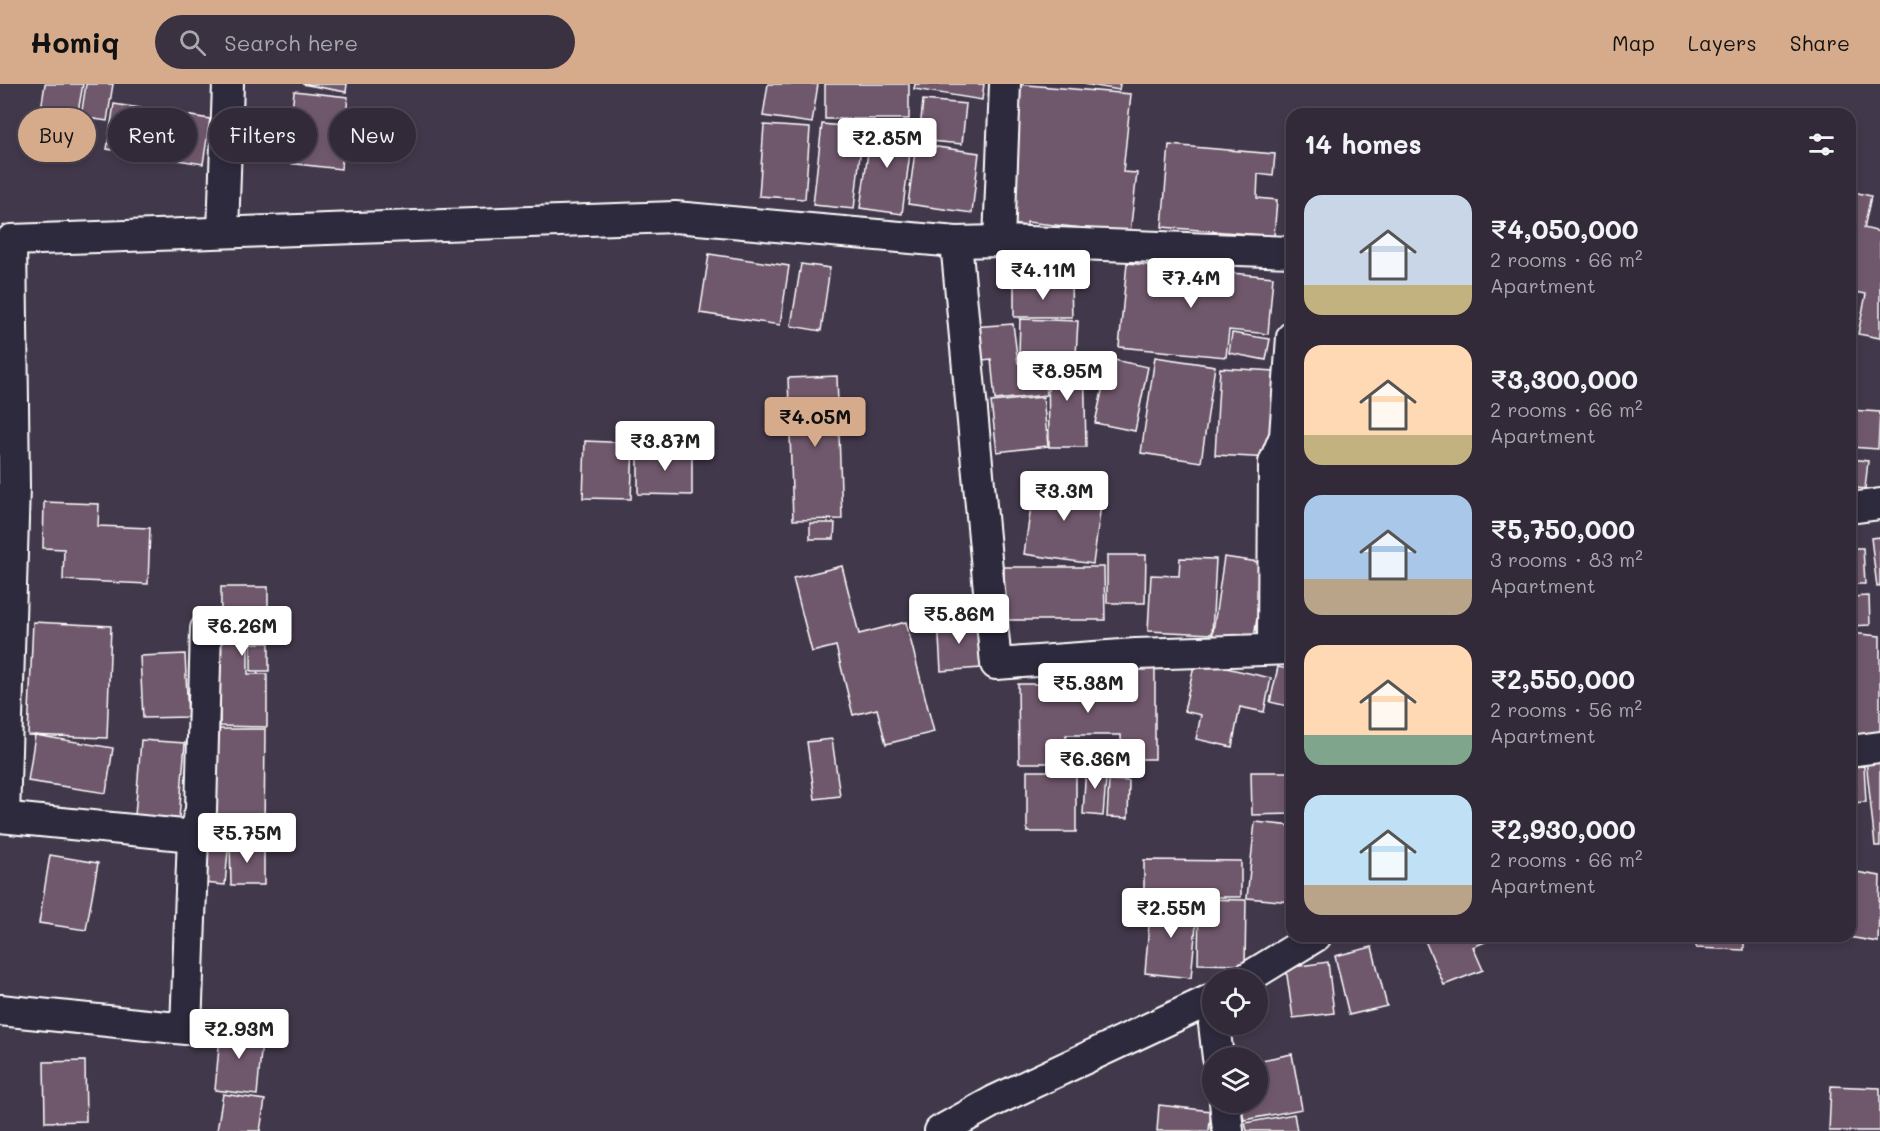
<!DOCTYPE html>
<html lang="en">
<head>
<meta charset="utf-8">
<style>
	body { margin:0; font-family:Mali,sans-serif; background:#3a3240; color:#f1f3f6; height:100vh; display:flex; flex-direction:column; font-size:22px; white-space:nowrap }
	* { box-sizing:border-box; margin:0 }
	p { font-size:20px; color:#a8a7ae }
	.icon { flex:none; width:33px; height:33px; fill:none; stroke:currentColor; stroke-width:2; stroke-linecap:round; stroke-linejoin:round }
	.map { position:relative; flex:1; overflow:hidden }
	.details { position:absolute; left:1286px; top:24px; width:570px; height:834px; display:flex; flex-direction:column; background:#322a38; border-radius:18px; box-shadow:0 3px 9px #0003,0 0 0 2px #4d4653 }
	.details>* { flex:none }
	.guide { position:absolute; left:18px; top:24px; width:570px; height:54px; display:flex; gap:12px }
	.tools { position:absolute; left:1202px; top:885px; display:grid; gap:12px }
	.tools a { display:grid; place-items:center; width:66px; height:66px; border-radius:50%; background:#322a38; box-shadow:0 3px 9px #0003,0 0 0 2px #4d4653; font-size:30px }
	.price { position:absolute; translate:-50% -51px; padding:0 14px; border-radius:6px; background:#fff; color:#222; font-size:20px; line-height:39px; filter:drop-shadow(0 2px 3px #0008) }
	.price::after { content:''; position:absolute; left:50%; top:36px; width:18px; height:14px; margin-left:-9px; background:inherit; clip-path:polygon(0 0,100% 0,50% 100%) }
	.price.active { background:#d6ab8b; color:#111 }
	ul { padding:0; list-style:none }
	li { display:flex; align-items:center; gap:18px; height:150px; padding:0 18px }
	li span { display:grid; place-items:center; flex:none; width:168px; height:120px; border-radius:18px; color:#555 }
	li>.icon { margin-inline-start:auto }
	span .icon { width:72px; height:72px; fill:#fffc; stroke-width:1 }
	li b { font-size:26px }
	h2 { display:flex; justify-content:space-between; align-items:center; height:72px; padding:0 18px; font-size:26px }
	.pill { padding:0 21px; border-radius:27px; background:#322a38; box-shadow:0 3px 9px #0003,0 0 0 2px #4d4653; font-size:21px; line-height:54px }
	.pill.active { background:#d6ab8b; color:#111 }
	header { display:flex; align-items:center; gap:36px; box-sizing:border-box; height:84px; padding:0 30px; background:#d6ab8b; color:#111 }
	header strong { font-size:28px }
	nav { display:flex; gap:33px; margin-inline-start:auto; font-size:21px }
	.search { width:420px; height:54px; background:#3a3240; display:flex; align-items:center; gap:15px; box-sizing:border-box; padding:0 21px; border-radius:33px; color:#a8a7ae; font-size:22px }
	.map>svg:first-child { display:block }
	.building { fill:#70596c; stroke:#fff; stroke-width:1.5 }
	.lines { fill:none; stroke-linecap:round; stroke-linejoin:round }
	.street-casing { stroke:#fff; stroke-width:34 }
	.street { stroke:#2f2a3d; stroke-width:30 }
</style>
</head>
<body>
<header>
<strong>Homiq</strong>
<div class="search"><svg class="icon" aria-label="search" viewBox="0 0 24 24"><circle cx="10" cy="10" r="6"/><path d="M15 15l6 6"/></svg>Search here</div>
<nav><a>Map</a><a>Layers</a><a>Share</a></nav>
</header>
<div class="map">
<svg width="1880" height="1047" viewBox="0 0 1880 1047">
	<rect width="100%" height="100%" fill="#42384b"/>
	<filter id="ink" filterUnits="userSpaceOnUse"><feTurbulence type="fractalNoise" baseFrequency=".0167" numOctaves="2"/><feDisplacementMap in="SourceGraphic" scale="12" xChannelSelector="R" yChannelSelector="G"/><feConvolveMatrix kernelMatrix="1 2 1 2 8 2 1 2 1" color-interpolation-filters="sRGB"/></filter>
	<g filter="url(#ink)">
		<!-- building -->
		<g class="building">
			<polygon points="45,0 83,0 76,39 40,32"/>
			<polygon points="86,0 113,0 107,37 81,33"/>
			<polygon points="302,0 347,0 346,8"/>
			<polygon points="768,0 818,0 812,39 763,32"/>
			<rect x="825" y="0" width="84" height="35"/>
			<polygon points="915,0 984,0 982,16 914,5"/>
			<polygon points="1016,0 1131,10 1123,88 1137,89 1130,149 1027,138 1027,142 1001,139"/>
			<polygon points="1084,0 1120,0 1119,6"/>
			<polygon points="294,7 348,13 341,85 287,79"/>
			<polygon points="923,16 966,20 962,60 919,56"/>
			<polygon points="114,20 210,35 203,80 107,65"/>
			<polygon points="822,40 863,44 854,125 813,121"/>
			<polygon points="764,41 810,44 805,115 759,112"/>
			<polygon points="872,41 913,46 902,130 860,124"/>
			<polygon points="916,60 979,69 972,129 908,120"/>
			<polygon points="1169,61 1275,70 1273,92 1258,90 1257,114 1277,116 1274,152 1162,143"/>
			<polygon points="1850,107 1871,112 1864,144 1880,148 1880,254 1858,250 1866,210 1850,207"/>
			<polygon points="709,170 789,182 780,241 700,229"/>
			<polygon points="1127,179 1273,193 1268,250 1229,246 1226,273 1119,263"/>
			<polygon points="801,180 830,184 821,247 791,242"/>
			<polygon points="1014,201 1071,201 1072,233 1014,233"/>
			<polygon points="1020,235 1078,237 1076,271 1019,269"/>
			<polygon points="1013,240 1018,279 1043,277 1047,311 995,316 991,275 974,277 971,243"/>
			<polygon points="1232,249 1270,255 1266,276 1229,269"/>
			<polygon points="1084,273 1086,363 1049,363 1048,274"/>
			<polygon points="1155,273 1215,282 1201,378 1141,369"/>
			<polygon points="1109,275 1148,283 1135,347 1095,339"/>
			<polygon points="1220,284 1276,287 1271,374 1215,371"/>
			<polygon points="837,292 842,435 793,436 788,294"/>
			<polygon points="1043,313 1048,362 997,368 991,318"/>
			<polygon points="1850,326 1880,328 1878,365 1850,363"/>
			<polygon points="585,357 633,359 631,415 583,414"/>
			<polygon points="638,364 692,365 692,411 638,410"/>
			<polygon points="1850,375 1868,377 1865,405 1850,403"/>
			<polygon points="1035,396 1103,406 1093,480 1024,470"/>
			<polygon points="1292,407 1292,448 1286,447"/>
			<polygon points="44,418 99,420 98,442 150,444 148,500 63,496 64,465 43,464"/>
			<polygon points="810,439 835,439 834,455 810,455"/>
			<polygon points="1880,453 1880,502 1877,503 1871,454"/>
			<polygon points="1850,464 1863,464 1865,500 1850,500"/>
			<polygon points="1107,471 1146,471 1145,519 1107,519"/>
			<polygon points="1224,473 1265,479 1253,561 1212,555"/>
			<polygon points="1180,474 1216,475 1212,550 1148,547 1151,491 1179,492"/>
			<polygon points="1292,479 1292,553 1279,551"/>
			<polygon points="842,482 859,550 906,538 934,648 886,660 877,625 853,631 836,562 812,568 793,494"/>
			<polygon points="1004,483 1104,483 1105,536 1004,536"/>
			<polygon points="221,503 268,503 268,555 248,555 248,590 267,590 267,643 220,642"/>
			<polygon points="1869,512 1870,541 1850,542 1850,513"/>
			<polygon points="977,534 981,584 941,587 938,537"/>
			<polygon points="33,538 111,542 107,654 28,651"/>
			<polygon points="1850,549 1880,552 1880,653 1850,650"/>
			<rect x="251" y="559" width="18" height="28"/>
			<polygon points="185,570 188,633 143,634 140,572"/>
			<polygon points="1195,577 1271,594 1264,628 1240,623 1232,663 1196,655 1201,631 1184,627"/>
			<polygon points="1278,583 1292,586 1292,623 1270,618"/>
			<polygon points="1124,585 1155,585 1155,675 1122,675 1121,651 1066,651 1066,679 1019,679 1018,600 1068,600 1068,589 1124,588"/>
			<polygon points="218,645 265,645 264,753 216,753"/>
			<polygon points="35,651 113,664 106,709 28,697"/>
			<polygon points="832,655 840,712 815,715 807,658"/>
			<polygon points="141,656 185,659 179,735 135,732"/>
			<polygon points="1880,674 1880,762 1875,762 1866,676"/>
			<polygon points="1086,681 1107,683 1103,732 1083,730"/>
			<polygon points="1864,682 1866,718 1850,719 1850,683"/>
			<rect x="1027" y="687" width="49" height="61"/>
			<polygon points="1251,688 1292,688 1292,730 1252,731"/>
			<polygon points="1109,696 1129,697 1128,734 1107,733"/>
			<polygon points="1255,738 1292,742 1292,818 1247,814"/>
			<polygon points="206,753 229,755 225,801 203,799"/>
			<polygon points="230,759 264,759 264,801 231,801"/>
			<polygon points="50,771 98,779 86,846 39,839"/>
			<polygon points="1144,776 1241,777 1241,813 1144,813"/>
			<polygon points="1850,787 1880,792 1878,858 1843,852 1850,852"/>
			<polygon points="1199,815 1246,816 1245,881 1198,880"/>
			<polygon points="1151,816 1198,820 1191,894 1145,889"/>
			<polygon points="1423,852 1496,852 1497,853 1473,863 1483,886 1444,901"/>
			<polygon points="1696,852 1744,852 1744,866 1696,864"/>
			<polygon points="1372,863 1387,922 1349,931 1335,872"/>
			<polygon points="1328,878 1334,929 1293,934 1286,884"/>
			<polygon points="221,942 263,946 257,1011 215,1006"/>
			<polygon points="1292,970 1302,1025 1244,1036 1241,1018 1257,1018 1257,977"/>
			<polygon points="85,977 86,1037 45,1038 44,978"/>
			<polygon points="1831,1002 1880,1004 1880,1047 1829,1047"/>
			<polygon points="223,1010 265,1016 260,1047 217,1047"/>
			<polygon points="1159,1021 1211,1027 1209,1047 1157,1047"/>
			<polygon points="1294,1030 1297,1047 1247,1047 1245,1039"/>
		</g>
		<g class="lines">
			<defs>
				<g id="street">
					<polyline points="223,148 228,0"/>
					<polyline points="999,157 1005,0"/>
					<polyline points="956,158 996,580 1136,570 1292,565"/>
					<polyline points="1850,424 1880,420"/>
					<polyline points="1273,565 1274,379 1285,352 1292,253"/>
					<polyline points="1850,667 1880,663"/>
					<polyline points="0,733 193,752"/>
					<polyline points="4,733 14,402 11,156 675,133 956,158 999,157 1292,168"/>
					<polyline points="1244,896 1316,852"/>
					<polyline points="0,926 186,945 193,752 201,726 206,545"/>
					<polyline points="1214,940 1218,974"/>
					<polyline points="1225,1018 1228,1047"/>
					<polyline points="940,1047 994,1017 1212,915"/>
				</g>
			</defs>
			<!-- street casing -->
			<use href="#street" class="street-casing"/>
			<!-- street -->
			<use href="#street" class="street"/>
		</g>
	</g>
</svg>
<div class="tools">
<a><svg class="icon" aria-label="locate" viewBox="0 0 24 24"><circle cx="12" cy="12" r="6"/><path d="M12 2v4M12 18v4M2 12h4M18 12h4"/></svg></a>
<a><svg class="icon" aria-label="layers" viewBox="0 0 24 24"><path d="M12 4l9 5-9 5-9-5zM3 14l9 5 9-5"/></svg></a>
</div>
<b class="price" style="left:887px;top:85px">₹2.85M</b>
<b class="price" style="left:1043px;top:217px">₹4.11M</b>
<b class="price" style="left:1191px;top:225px">₹7.4M</b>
<b class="price" style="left:1067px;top:318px">₹8.95M</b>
<b class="price active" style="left:815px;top:364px">₹4.05M</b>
<b class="price" style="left:665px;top:388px">₹3.87M</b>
<b class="price" style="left:1064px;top:438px">₹3.3M</b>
<b class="price" style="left:959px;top:561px">₹5.86M</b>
<b class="price" style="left:242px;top:573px">₹6.26M</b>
<b class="price" style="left:1088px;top:630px">₹5.38M</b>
<b class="price" style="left:1095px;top:706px">₹6.36M</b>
<b class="price" style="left:247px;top:780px">₹5.75M</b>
<b class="price" style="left:1171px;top:855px">₹2.55M</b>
<b class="price" style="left:239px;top:976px">₹2.93M</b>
<div class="guide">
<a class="pill active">Buy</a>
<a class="pill">Rent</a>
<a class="pill">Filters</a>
<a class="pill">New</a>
</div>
<section class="details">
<h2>14 homes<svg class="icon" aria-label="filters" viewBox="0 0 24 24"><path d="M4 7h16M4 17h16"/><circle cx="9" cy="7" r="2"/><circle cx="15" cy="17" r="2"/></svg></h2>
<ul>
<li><span style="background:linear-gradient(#c9d6e8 75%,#c2b280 0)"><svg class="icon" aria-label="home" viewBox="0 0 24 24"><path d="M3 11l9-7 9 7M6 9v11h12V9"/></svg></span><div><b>₹4,050,000</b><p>2 rooms · 66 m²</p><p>Apartment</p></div></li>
<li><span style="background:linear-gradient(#ffd9b3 75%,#c2b280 0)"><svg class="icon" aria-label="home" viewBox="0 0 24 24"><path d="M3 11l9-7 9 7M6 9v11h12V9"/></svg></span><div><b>₹3,300,000</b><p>2 rooms · 66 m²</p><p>Apartment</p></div></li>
<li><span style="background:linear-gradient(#a9c7e8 70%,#b9a48a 0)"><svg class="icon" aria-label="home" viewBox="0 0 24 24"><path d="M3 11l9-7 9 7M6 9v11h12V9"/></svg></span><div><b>₹5,750,000</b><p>3 rooms · 83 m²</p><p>Apartment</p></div></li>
<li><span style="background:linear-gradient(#ffd9b3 75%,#7fa58c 0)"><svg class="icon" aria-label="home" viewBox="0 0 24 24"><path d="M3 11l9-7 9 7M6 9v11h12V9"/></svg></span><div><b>₹2,550,000</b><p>2 rooms · 56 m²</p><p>Apartment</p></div></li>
<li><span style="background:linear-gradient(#bfe0f5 75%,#b9a48a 0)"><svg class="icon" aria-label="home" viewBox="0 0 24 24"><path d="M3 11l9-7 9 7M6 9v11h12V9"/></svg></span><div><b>₹2,930,000</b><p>2 rooms · 66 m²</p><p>Apartment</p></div></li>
</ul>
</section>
</div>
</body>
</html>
